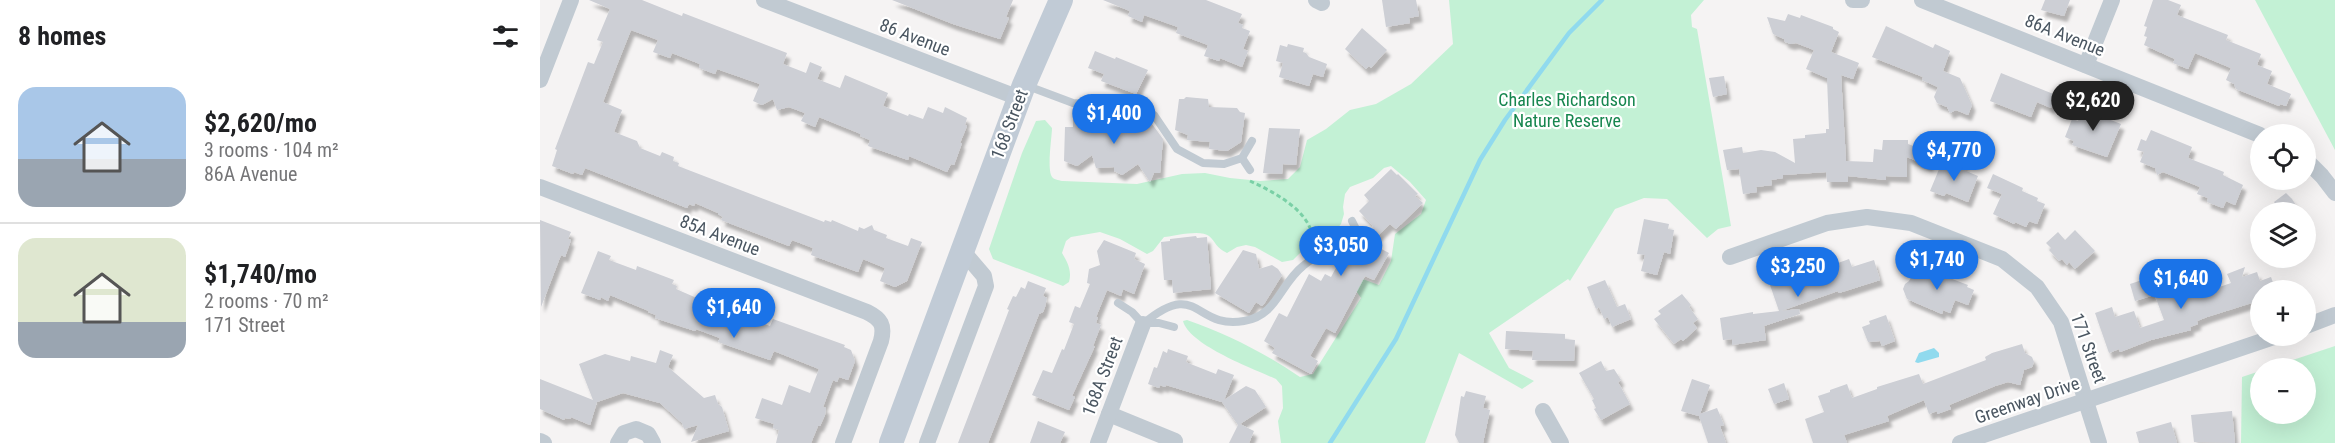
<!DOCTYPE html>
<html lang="en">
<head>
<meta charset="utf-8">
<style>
	body { margin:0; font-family:"Roboto Condensed",sans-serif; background:#f2f2f2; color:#202124; height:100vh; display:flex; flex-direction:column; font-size:22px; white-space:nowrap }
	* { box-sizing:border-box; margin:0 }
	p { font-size:20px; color:#757577 }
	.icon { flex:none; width:33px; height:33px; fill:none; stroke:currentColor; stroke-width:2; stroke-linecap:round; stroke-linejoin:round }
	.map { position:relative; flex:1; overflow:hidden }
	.sheet { display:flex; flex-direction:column; background:#fff; width:540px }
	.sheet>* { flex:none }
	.tools { position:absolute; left:1710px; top:124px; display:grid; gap:12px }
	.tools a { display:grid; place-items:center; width:66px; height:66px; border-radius:50%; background:#fff; box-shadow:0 6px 24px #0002; font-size:30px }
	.price { position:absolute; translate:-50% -51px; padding:0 14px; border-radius:21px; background:#1a73e8; color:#fff; font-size:20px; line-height:39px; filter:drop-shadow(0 2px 3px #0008) }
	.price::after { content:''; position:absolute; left:50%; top:36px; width:18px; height:14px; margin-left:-9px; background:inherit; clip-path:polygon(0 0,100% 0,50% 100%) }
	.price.selected { background:#222; color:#fff }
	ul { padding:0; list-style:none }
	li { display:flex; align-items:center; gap:18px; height:150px; padding:0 18px }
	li+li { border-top:2px solid #e0e0e0 }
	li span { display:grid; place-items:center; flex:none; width:168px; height:120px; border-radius:18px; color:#555 }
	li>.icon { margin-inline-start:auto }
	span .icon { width:72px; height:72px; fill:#fffc; stroke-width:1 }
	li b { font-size:26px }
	h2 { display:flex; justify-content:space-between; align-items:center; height:72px; padding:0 18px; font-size:26px }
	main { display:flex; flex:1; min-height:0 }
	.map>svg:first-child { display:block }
	.green { fill:#c3f1d5 }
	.water { fill:#90daee }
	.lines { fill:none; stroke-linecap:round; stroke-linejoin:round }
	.stream { stroke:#90daee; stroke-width:4.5 }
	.building { fill:#cdcfd5; filter:url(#shadow) }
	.path { stroke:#7ad0a6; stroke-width:3; stroke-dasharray:4.5 3; stroke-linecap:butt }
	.lane { stroke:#c1cad2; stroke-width:8 }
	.street { stroke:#c1cad2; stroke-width:16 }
	.secondary { stroke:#c1cbd6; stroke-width:24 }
	.labels { text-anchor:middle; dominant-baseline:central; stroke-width:4.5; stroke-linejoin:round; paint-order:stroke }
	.street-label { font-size:18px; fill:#4a5661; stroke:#fff }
	.park-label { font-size:18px; fill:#17864f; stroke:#fff }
</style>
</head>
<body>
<main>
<section class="sheet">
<h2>8 homes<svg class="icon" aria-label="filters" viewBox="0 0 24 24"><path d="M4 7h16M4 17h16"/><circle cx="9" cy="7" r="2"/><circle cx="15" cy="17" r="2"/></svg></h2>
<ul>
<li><span style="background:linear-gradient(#a9c7e8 60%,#9aa5b1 0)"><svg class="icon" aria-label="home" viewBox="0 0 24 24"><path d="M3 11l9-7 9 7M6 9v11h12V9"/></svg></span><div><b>$2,620/mo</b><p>3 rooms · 104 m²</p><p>86A Avenue</p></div></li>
<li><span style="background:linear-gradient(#dfe7d0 70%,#9aa5b1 0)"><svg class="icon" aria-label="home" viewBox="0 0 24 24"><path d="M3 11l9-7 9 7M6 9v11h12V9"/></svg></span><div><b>$1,740/mo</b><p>2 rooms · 70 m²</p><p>171 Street</p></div></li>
</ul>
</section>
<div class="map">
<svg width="1795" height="443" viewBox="0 0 1795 443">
	<defs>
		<filter id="shadow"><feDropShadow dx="3.5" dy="6" stdDeviation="1.5" flood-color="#0004"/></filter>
	</defs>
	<rect width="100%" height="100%" fill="#f5f3f3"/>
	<!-- green -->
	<g class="green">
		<path d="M 909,0 L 1164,0 L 1151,15 L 1152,27 L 1157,29 L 1191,226 L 1178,229 L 1167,238 L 1127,199 L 1104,198 L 1075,209 L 1030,281 L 1028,279 L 949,333 L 969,368 L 994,381 L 982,389 L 919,353 L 885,443 L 741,443 L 738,421 L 743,408 L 742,386 L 736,379 C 714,369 649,345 643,321 L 647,320 C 687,334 725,353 760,377 L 773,374 L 821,298 L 814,288 L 817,277 L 839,285 L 851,261 L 855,234 L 881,214 L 886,200 L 870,182 L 851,166 L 844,168 L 833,178 L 810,187 L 805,194 L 803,207 L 804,214 L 801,224 L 795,231 L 762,251 L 753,260 L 742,262 L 715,247 L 706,245 L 697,247 L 687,253 C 676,248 676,242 669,236 C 661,229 634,236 624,237 L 613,251 L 607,254 L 580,239 L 560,232 L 531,237 L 526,241 L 522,253 C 528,263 532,271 529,282 L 523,286 L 453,259 L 449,249 L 482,153 L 496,121 L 505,120 L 512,128 C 512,137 506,173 513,178 C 514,179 521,181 523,181 L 597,184 L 642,174 L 665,173 L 690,178 L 720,181 L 748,179 L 760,167 L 767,140 L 786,129 L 810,110 L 836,104 L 871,84 L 913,44 Z"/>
		<polygon points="1715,0 1795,0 1795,150"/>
		<polygon points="1795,346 1795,443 1701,443 1702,377 1720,371 1720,414 1766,414 1766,369 1726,369"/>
	</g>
	<!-- water -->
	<polygon class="water" points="1394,348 1399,353 1399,357 1378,363 1375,362 1379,353"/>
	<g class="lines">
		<!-- stream -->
		<polyline class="stream" points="790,443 856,339 940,160 965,120 1029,33 1062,0"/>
	</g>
	<!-- building -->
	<g class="building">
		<polygon points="49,0 102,0 142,16 143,13 247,53 243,64 266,73 270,62 282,67 277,79 300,88 305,75 348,93 343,106 368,116 369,114 383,119 388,107 403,113 405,107 427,118 425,125 427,126 420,143 422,143 414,165 411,164 407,172 369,156 368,160 328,146 330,140 320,136 321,134 279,117 275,127 261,121 265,113 249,107 237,110 233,99 222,105 213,101 220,84 177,69 175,74 159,68 160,64 132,53 130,58 113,52 118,40 91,30 77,65 63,102 82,110 74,132 97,141 100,148 120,156 122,152 134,157 133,161 139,163 138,166 284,222 285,220 291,222 292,220 318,231 319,227 324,229 332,225 334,230 347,235 346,238 368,246 371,238 382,242 367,281 355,287 340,281 345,268 323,259 318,272 271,255 273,248 252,240 249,246 181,220 183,217 178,214 178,213 155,203 154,206 149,204 147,208 45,168 42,175 34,172 33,174 12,166 17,150 15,149 48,62 54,64 63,42 57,40 70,9"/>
		<polygon points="352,0 473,0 466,17 469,18 460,39 413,24"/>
		<polygon points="563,0 666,0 702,14 698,23 703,25 702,28 710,31 703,49 708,51 702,67 680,58 679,61 664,56 668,45 636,33 638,27 604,15 602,22 588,16 590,11"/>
		<polygon points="842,0 876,0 879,16 869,18 870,23 846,27"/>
		<polygon points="1505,0 1530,0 1524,16 1501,10"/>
		<polygon points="1613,0 1628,0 1641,5 1637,15 1688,35 1686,40 1721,54 1717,65 1732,71 1727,84 1751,94 1746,106 1740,104 1739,106 1696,89 1694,84 1686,80 1691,68 1655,53 1648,69 1633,63 1635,59 1604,45 1607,37 1604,36 1607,27 1604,26"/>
		<polygon points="1248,14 1260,18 1261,15 1293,27 1293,29 1299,32 1291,52 1319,63 1313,79 1301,75 1306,161 1333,162 1334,149 1342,150 1343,140 1368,140 1368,144 1393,153 1389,166 1367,157 1367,177 1346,176 1346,180 1308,176 1308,182 1287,182 1286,172 1243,175 1243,178 1231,180 1232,185 1216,187 1217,192 1203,194 1199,169 1187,170 1183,150 1202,147 1203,153 1221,150 1235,152 1255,163 1253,139 1265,138 1265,135 1286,133 1286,129 1289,129 1287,78 1266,69 1274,50 1256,43 1251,44 1245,42 1244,39 1233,34 1227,17 1245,21"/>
		<polygon points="1346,26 1393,48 1395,44 1410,51 1403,71 1420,78 1432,105 1428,115 1416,110 1410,113 1407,107 1397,103 1394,97 1398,87 1382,80 1383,77 1332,57"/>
		<polygon points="822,28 847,50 831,68 829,66 826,69 805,49"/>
		<polygon points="748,44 764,48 763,52 766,53 769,57 787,64 783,77 773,74 769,86 739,77 743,63 736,61 740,45 747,47"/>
		<polygon points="555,51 575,59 576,57 608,70 596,94 561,81 564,74 548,68"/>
		<polygon points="1461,73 1516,95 1511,108 1497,102 1491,117 1450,101"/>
		<polygon points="1184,76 1187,94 1173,97 1169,78"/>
		<polygon points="646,97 668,99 669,107 697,108 700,112 705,113 701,142 687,151 669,149 670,142 647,140 648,135 635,130 639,99 644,99"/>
		<polygon points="1545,104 1560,110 1558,115 1581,124 1567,157 1532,145 1534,141 1525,137 1532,119 1538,121"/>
		<polygon points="533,114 564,114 564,122 612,124 623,139 620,173 614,173 610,182 598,164 582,175 574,171 574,167 556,168 552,155 537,166 524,161 525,127 533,127"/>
		<polygon points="729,128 760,129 756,165 743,164 742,174 723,173"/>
		<polygon points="1611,130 1652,147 1648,158 1684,172 1683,175 1703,185 1695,205 1686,201 1683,208 1667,202 1668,198 1657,194 1660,187 1623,172 1617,175 1615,168 1600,162 1604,152 1597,150 1601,139 1606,141"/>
		<polygon points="1402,162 1416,168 1424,163 1426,171 1438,176 1428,202 1406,193 1404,196 1390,191"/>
		<polygon points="851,169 857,175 858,174 878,194 875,196 883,203 856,229 850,224 830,243 849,253 834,280 825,276 795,333 786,328 770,356 778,361 771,374 732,353 735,348 724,341 739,313 747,317 769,274 781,281 785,274 791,277 808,246 814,249 820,238 828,240 834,237 832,229 833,226 819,211 829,201 824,195"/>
		<polygon points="1453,174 1483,188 1482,191 1498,198 1497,201 1505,204 1497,224 1489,221 1486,227 1475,222 1474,224 1453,214 1462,194 1447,188"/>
		<polygon points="1746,193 1752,199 1761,213 1741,213 1734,202"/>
		<polygon points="1104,219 1129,224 1128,229 1134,230 1130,254 1124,252 1117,275 1101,271 1105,255 1097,254"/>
		<polygon points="0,220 31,232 28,239 31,240 25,257 21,255 1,307"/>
		<polygon points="1535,230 1555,251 1535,269 1529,262 1527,265 1522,259 1519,261 1509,250 1511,248 1506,243 1518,232 1525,240"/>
		<polygon points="656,236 657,238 667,237 671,289 633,293 632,280 624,280 621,242 630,241 630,239"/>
		<polygon points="564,240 596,253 594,259 605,264 594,294 583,289 581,296 567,290 556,317 558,317 556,323 561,325 553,346 555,346 532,396 535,397 529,410 492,395 503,370 512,373 522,349 524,350 534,324 529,322 535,306 540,308 550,284 547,283 549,269 560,265 557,251"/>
		<polygon points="703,250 716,254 719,269 732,265 738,269 742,275 724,304 722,306 716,302 709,313 675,293"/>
		<polygon points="58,251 71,256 69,260 96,270 97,266 134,280 132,284 137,286 136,289 159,299 161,295 167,297 168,293 198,304 197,308 202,310 201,313 209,316 208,318 230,326 233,319 305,345 304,347 311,350 315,361 308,380 299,377 297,382 293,380 283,407 286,408 285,415 280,426 278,426 271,443 236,443 239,430 233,428 234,424 215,418 222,398 242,405 249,385 270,393 279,369 234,351 230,360 178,342 180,338 156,329 155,331 115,318 116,315 108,312 109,311 70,295 68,301 61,297 60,300 41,293"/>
		<polygon points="1309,259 1312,267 1334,260 1340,280 1299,293 1298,291 1241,311 1259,309 1260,314 1224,326 1226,340 1192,345 1192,339 1183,340 1180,318 1213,312 1213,314 1239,311 1230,285 1297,261 1298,263"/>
		<polygon points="1705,267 1702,277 1717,272 1720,281 1731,277 1736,291 1720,291 1720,297 1717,298 1718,301 1667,317 1657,321 1658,324 1650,327 1651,330 1611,340 1580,352 1579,349 1569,353 1555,313 1572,307 1575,317 1594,311 1600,328 1624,320 1614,293 1654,280 1659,294 1691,283 1687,274"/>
		<polygon points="1386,269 1428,285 1427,287 1434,290 1428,305 1415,300 1410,313 1403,310 1402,314 1367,299 1363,289 1365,284 1369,281 1372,276"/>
		<polygon points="1608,278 1614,295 1595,301 1590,284"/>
		<polygon points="1065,280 1077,307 1085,304 1091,319 1072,327 1068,317 1064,319 1059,307 1056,309 1047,287"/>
		<polygon points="488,281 506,288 503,296 507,298 505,307 503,312 499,314 448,443 418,443 469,310 467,309 473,296 476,297 481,287 485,289"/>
		<polygon points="1142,294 1151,305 1149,307 1158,319 1153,323 1157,328 1143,341 1141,339 1134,344 1114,319 1121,314 1118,311"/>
		<polygon points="1346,315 1355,341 1342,346 1340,341 1328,342 1322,327 1330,324 1329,321"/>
		<polygon points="966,331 1025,334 1025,339 1035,340 1034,361 992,360 993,351 965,349"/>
		<polygon points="1482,344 1485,353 1492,357 1494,362 1492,367 1484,370 1480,385 1468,382 1455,386 1409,405 1411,409 1397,414 1397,411 1389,414 1384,400 1347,416 1349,421 1304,435 1307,443 1273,443 1265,419 1284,412 1278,396 1290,392 1290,390 1307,384 1312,398 1337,389 1337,387 1379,374 1383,384 1446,360 1445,357 1452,353"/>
		<polygon points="628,349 648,356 646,362 648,363 676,374 678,369 694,375 684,400 706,386 715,390 726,407 700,424 714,431 709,443 689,443 698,425 682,402 626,385 625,387 620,385 619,388 608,384 614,367 617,368 623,351 627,353"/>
		<polygon points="120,350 133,355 128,367 164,398 175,395 178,404 182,407 189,431 151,442 158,425 144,429 142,423 120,403 83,393 57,402 50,425 31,417 30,419 25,418 24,420 0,409 0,379 53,400 39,364 65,354 90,361 91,356 116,363"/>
		<polygon points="1061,361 1066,371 1074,369 1081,380 1078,382 1090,404 1061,420 1054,409 1056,408 1052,400 1054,399 1039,373"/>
		<polygon points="1152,379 1170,385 1160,414 1177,408 1184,425 1180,426 1186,443 1168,443 1159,416 1141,411"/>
		<polygon points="1244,383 1249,399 1234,404 1228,389"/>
		<polygon points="926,391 946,396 943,408 950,410 943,443 919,443 915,435 921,396 924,397"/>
		<polygon points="1692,411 1695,443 1654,442 1651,415"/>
		<polygon points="498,421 525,432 520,443 490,443"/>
		<polygon points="1631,422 1637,443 1599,443 1596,432"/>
	</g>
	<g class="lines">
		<!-- path -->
		<path class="path" d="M 710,181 C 732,191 769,210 772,236 L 767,250"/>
		<!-- lane -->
		<g class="lane">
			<polyline points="485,85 533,103 558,105 583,103 600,106 614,115 637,149 663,163 684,164 702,158 712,141"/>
			<polyline points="702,158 710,170"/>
			<polyline points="812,221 816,229 828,234"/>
			<polyline points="578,303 592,312 603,324"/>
			<polyline points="604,323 619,323 634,327"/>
			<path d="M 603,324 C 659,277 654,330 704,321 C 737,316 740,284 763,266 C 780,252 799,242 816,229"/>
		</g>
		<!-- street -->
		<g class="street">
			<polyline points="224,0 479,98"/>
			<polyline points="776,0 782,3"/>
			<polyline points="1313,0 1322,0"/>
			<polyline points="1382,0 1720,135"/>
			<polyline points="1546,65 1572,0"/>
			<polyline points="0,80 31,0"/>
			<polyline points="1766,160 1782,176 1795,193"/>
			<path d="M 0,187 L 327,312 C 341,319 345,325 341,341 L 303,443"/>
			<polyline points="1190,257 1287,223 1327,217 1371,223 1462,259 1497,287 1521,322 1559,443"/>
			<polyline points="1766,326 1795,315"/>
			<polyline points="1003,411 1021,443"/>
			<polyline points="569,414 635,441"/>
			<polyline points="0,441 4,443"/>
			<polyline points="78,443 84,433 96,429 108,434 113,443"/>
			<polyline points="387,443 446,286 444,276 421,249"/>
			<polyline points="558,443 603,324"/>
			<polyline points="1420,443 1737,336"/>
		</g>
		<!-- secondary -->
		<polyline class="secondary" points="351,443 484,85 521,0"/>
	</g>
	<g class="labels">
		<!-- street labels -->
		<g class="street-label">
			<text transform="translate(1525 35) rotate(22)">86A Avenue</text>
			<text transform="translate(375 37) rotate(21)">86 Avenue</text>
			<text transform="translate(469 124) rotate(-69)">168 Street</text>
			<text transform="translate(180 235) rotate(21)">85A Avenue</text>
			<text transform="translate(1549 348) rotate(70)">171 Street</text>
			<text transform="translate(562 376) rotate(-69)">168A Street</text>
			<text transform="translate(1487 400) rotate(-19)">Greenway Drive</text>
		</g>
		<!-- park labels -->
		<g class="park-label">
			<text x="1027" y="99">Charles Richardson<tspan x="1027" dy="21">Nature Reserve</tspan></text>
		</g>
	</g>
</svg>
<div class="tools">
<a><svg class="icon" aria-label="locate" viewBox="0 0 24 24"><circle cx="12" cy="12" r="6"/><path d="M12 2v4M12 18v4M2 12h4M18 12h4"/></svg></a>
<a><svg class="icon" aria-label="layers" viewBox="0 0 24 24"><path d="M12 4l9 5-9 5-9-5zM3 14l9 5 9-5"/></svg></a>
<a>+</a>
<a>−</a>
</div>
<b class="price selected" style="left:1553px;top:132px">$2,620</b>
<b class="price" style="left:574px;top:145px">$1,400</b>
<b class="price" style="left:1414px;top:182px">$4,770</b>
<b class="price" style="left:801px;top:277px">$3,050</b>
<b class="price" style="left:1397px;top:291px">$1,740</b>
<b class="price" style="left:1258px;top:298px">$3,250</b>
<b class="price" style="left:1641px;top:310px">$1,640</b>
<b class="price" style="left:194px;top:339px">$1,640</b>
</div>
</main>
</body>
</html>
